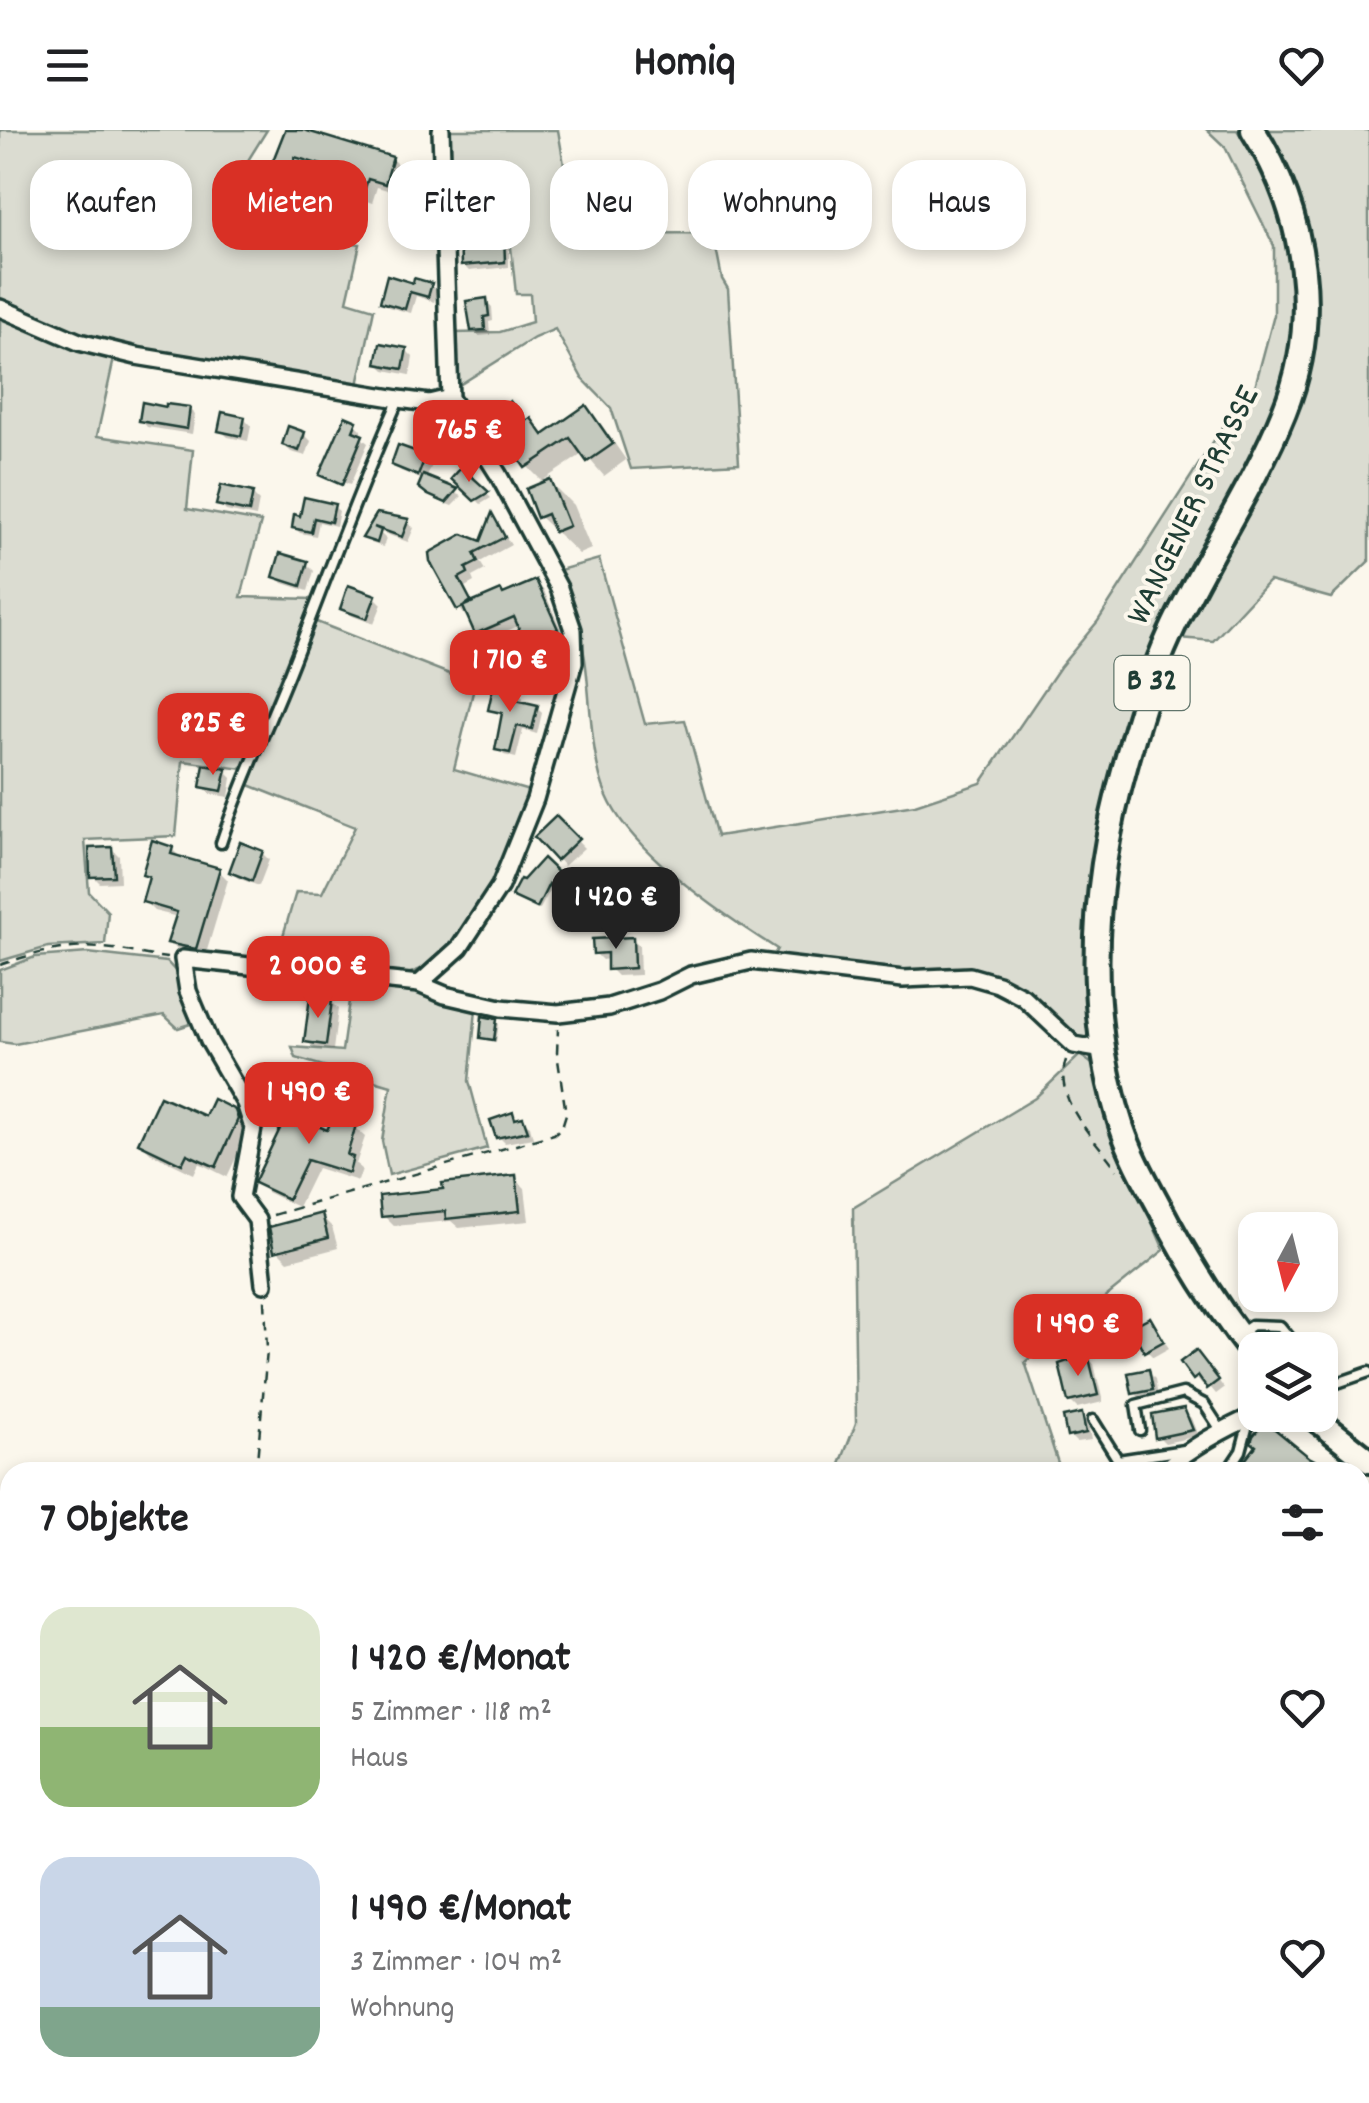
<!DOCTYPE html>
<html lang="de">
<head>
<meta charset="utf-8">
<style>
	body { margin:0; font-family:Dekko,sans-serif; background:#f6f6f6; color:#202124; height:100vh; display:flex; flex-direction:column; font-size:38px; white-space:nowrap }
	* { box-sizing:border-box; margin:0 }
	p { font-size:32px; color:#757577 }
	.icon { flex:none; width:55px; height:55px; fill:none; stroke:currentColor; stroke-width:2; stroke-linecap:round; stroke-linejoin:round }
	.map { position:relative; flex:1; overflow:hidden }
	.sheet { position:absolute; left:0px; top:1332px; width:1370px; height:642px; display:flex; flex-direction:column; background:#fff; border-radius:30px 30px 0 0; box-shadow:0 5px 15px #0003 }
	.sheet>* { flex:none }
	.hud { position:absolute; left:30px; top:30px; width:1310px; height:90px; display:flex; gap:20px }
	.needle { width:65px; rotate:187deg }
	.fabs { position:absolute; left:1238px; top:1082px; display:grid; gap:20px }
	.fabs a { display:grid; place-items:center; width:100px; height:100px; border-radius:20px; background:#fff; box-shadow:0 5px 15px #0003; font-size:50px }
	.price { position:absolute; translate:-50% -85px; padding:0 22px; border-radius:20px; background:#d93025; color:#fff; font-size:32px; line-height:65px; filter:drop-shadow(0 2px 5px #0008) }
	.price::after { content:''; position:absolute; left:50%; top:60px; width:30px; height:22px; margin-left:-15px; background:inherit; clip-path:polygon(0 0,100% 0,50% 100%) }
	.price.active { background:#222; color:#fff }
	ul { padding:0; list-style:none }
	li { display:flex; align-items:center; gap:30px; height:250px; padding:0 40px }
	li span { display:grid; place-items:center; flex:none; width:280px; height:200px; border-radius:30px; color:#555 }
	li>.icon { margin-inline-start:auto }
	span .icon { width:120px; height:120px; fill:#fffc; stroke-width:1 }
	li b { font-size:42px }
	h2 { display:flex; justify-content:space-between; align-items:center; height:120px; padding:0 40px; font-size:42px }
	.pill { padding:0 35px; border-radius:30px; background:#fff; box-shadow:0 5px 15px #0003; font-size:35px; line-height:90px }
	.pill.active { background:#d93025; color:#fff }
	header { display:flex; justify-content:space-between; align-items:center; height:130px; padding:0 40px; background:#fff; font-size:45px; font-weight:700 }
	.map>svg:first-child { display:block }
	.green { fill:#dbdcd1; stroke:#7d8c82; stroke-width:2.5 }
	.shadow { fill:#0003 }
	.building { fill:#c4c9be; stroke:#1f3d34; stroke-width:2.5 }
	.lines { fill:none; stroke-linecap:round; stroke-linejoin:round }
	.lane-casing { stroke:#1f3d34; stroke-width:15 }
	.street-casing { stroke:#1f3d34; stroke-width:22 }
	.primary-casing { stroke:#1f3d34; stroke-width:30 }
	.path { stroke:#1f3d34; stroke-width:2.5; stroke-dasharray:10 8; stroke-linecap:butt }
	.lane { stroke:#fbf7ec; stroke-width:8 }
	.street { stroke:#fbf7ec; stroke-width:15 }
	.primary { stroke:#fbf7ec; stroke-width:22 }
	.labels { text-anchor:middle; dominant-baseline:central; stroke-width:8; stroke-linejoin:round; paint-order:stroke }
	.shield { fill:#fbf7ec; stroke:#61756b; stroke-width:2.5 }
	.shield-label { font-size:32px; font-weight:bold; fill:#1f3d34 }
	.street-label { font-size:35px; fill:#1f3d34; stroke:#fbf7ec }
</style>
</head>
<body>
<header><svg class="icon" aria-label="menu" viewBox="0 0 24 24"><path d="M4 6h16M4 12h16M4 18h16"/></svg>Homiq<svg class="icon" aria-label="heart" viewBox="0 0 24 24"><path d="M12 20l-8-8c-3-5 5-10 8-4 3-6 11-1 8 4z"/></svg></header>
<div class="map">
<svg width="1369" height="1973" viewBox="0 0 1369 1973">
	<rect width="100%" height="100%" fill="#fbf7ec"/>
	<filter id="ink" filterUnits="userSpaceOnUse"><feTurbulence type="fractalNoise" baseFrequency=".01" numOctaves="2"/><feDisplacementMap in="SourceGraphic" scale="20" xChannelSelector="R" yChannelSelector="G"/><feConvolveMatrix kernelMatrix="1 2 1 2 8 2 1 2 1" color-interpolation-filters="sRGB"/></filter>
	<g filter="url(#ink)">
		<!-- green -->
		<g class="green">
			<polygon points="0,0 267,0 247,32 230,94 360,114 347,171 374,179 358,255 116,215 61,198 0,172"/>
			<polygon points="449,0 558,0 576,104 713,103 722,149 728,159 739,333 631,339 611,278 582,248 555,199 534,208 456,257 454,203 500,202 532,192 530,164 516,164 507,80 447,89"/>
			<path d="M 1207,0 L 1237,0 L 1271,50 L 1304,139 L 1258,0 L 1369,0 L 1369,431 L 1331,468 L 1269,451 L 1213,511 L 1169,507 L 1116,667 L 1092,905 L 1081,909 L 998,854 L 996,846 L 980,842 L 897,842 L 772,829 L 777,819 C 725,786 631,723 607,666 C 590,629 591,569 585,529 C 580,498 568,470 556,441 L 599,429 L 645,594 L 685,590 L 717,706 L 915,675 L 981,653 L 1060,537 L 1098,491 L 1222,298 L 1255,256 L 1274,185 L 1274,116 L 1225,17 Z"/>
			<polygon points="0,183 115,224 97,306 193,320 187,379 261,392 241,467 312,469 243,639 183,631 176,706 85,710 89,762 108,782 105,814 48,817 0,831"/>
			<path d="M 314,491 L 475,554 L 454,639 L 529,661 L 530,673 C 503,731 471,834 401,845 L 285,835 L 283,806 L 296,762 L 322,763 L 355,697 L 249,655 Z"/>
			<polygon points="88,823 167,832 178,844 194,893 178,898 164,885 15,914 0,912 0,840 35,827"/>
			<polygon points="359,851 407,859 476,880 469,951 487,1018 389,1045 382,1011 391,956 296,928 292,917 342,921 349,871"/>
			<polygon points="1080,925 1095,936 1114,1004 1164,1120 1025,1232 1058,1333 1067,1342 837,1342 856,1293 853,1078 1035,968"/>
			<polygon points="1360,1477 1369,1481 1369,1973 1166,1973 1156,1965 1360,1965"/>
			<polygon points="733,1965 1039,1965 1029,1973 731,1973"/>
		</g>
		<!-- shadow -->
		<g class="shadow">
			<polygon points="286,0 315,0 313,5 392,29 401,38 394,62 377,57 372,73 364,70 356,95 330,88 320,78 329,49 326,42 305,35 301,46 284,41 275,32"/>
			<polygon points="475,96 483,107 503,106 509,112 509,137 469,141 463,135"/>
			<polygon points="431,155 437,161 434,172 416,166 411,183 388,177 383,171 414,156"/>
			<polygon points="486,171 492,177 493,191 489,192 490,205 479,206 473,200"/>
			<polygon points="406,220 413,227 410,245 385,240 378,233"/>
			<polygon points="510,274 546,306 586,279 601,294 626,330 604,346 584,323 542,351 527,336 511,304"/>
			<polygon points="189,279 195,285 192,304 147,297 141,290"/>
			<polygon points="244,289 251,296 248,311 228,307 220,300"/>
			<polygon points="356,294 362,300 359,306 368,313 350,355 326,345 326,348 322,344"/>
			<polygon points="304,304 311,311 306,326 291,322 284,315"/>
			<polygon points="425,328 432,335 426,349 462,366 452,376 436,370 421,356 423,350 401,341 394,334"/>
			<polygon points="460,343 487,364 491,368 481,374 455,349"/>
			<polygon points="550,352 573,375 591,419 579,424 540,387"/>
			<polygon points="252,364 259,371 256,387 226,381 219,374"/>
			<polygon points="333,376 339,381 336,396 319,392 316,406 300,403 294,397"/>
			<polygon points="378,385 408,392 414,398 408,412 378,401 386,409 383,417 371,413 366,408"/>
			<polygon points="493,387 511,415 480,432 485,440 472,447 474,452 465,457 474,474 536,453 544,461 564,507 536,520 528,512 520,495 485,511 459,478 431,424 466,405 483,414"/>
			<polygon points="307,434 314,441 308,461 283,453 276,446"/>
			<polygon points="375,467 382,474 374,494 350,485 343,478"/>
			<polygon points="517,561 523,568 522,574 536,577 542,583 537,604 523,600 516,628 504,625 498,619 504,587 491,579"/>
			<polygon points="225,641 232,648 229,667 210,664 203,656"/>
			<polygon points="556,689 584,718 564,736 537,707"/>
			<polygon points="112,719 119,726 120,752 100,753 93,746"/>
			<polygon points="172,719 181,728 219,741 228,750 205,827 179,822 170,812 178,787 154,781 145,772 151,750 145,744"/>
			<polygon points="262,723 269,730 259,756 238,748 231,741"/>
			<polygon points="543,732 565,752 558,759 553,755 540,779 517,768"/>
			<polygon points="632,809 639,816 640,845 617,846 610,839 609,829 602,830 595,823"/>
			<polygon points="331,872 338,879 333,920 314,918 307,911"/>
			<polygon points="496,891 499,894 496,912 485,910 482,907"/>
			<polygon points="360,956 370,966 355,998 365,1007 356,1034 362,1039 358,1051 317,1038 298,1077 267,1062 258,1052 328,1004"/>
			<polygon points="234,982 246,994 248,1002 227,1047 199,1033 194,1044 152,1024 141,1013"/>
			<polygon points="512,985 530,996 533,1008 505,1013 498,1006"/>
			<polygon points="515,1048 525,1058 529,1091 459,1098 451,1091 394,1096 384,1086 446,1062"/>
			<polygon points="321,1086 332,1097 338,1118 288,1131 277,1120"/>
			<polygon points="1150,1190 1169,1218 1153,1227 1146,1220"/>
			<polygon points="1087,1227 1094,1234 1103,1272 1077,1278 1070,1271"/>
			<polygon points="1203,1230 1224,1258 1216,1264 1206,1252 1202,1255 1183,1232"/>
			<polygon points="1148,1242 1155,1249 1158,1267 1141,1269 1134,1262"/>
			<polygon points="1183,1281 1191,1288 1198,1306 1165,1313 1158,1306"/>
			<polygon points="1081,1286 1088,1293 1091,1310 1076,1312 1069,1305"/>
			<polygon points="1360,1351 1369,1358 1369,1367 1360,1388"/>
			<polygon points="1360,1393 1369,1398 1369,1422 1360,1416"/>
		</g>
		<!-- building -->
		<g class="building">
			<polygon points="285,0 304,0 393,27 385,54 368,49 363,65 354,62 347,88 317,79 327,48 322,46 325,36 295,27 292,39 272,33"/>
			<polygon points="476,94 478,105 504,104 505,132 461,136 460,96"/>
			<polygon points="387,145 413,153 414,148 432,153 428,167 410,162 405,179 380,172"/>
			<polygon points="487,168 489,186 484,187 485,200 471,201 466,171"/>
			<polygon points="380,213 407,218 403,239 376,234"/>
			<polygon points="510,271 525,291 531,288 543,305 586,275 613,314 587,332 570,308 525,338 503,306 507,303 494,281"/>
			<polygon points="142,272 166,277 166,274 190,277 187,299 139,291"/>
			<polygon points="222,282 245,287 241,306 218,301"/>
			<polygon points="345,286 357,291 353,301 363,305 342,355 319,345"/>
			<polygon points="288,296 305,302 299,321 282,315"/>
			<polygon points="398,315 426,325 418,346 391,335"/>
			<polygon points="460,339 466,341 489,362 474,371 451,349"/>
			<polygon points="423,345 458,359 446,373 428,365 418,357"/>
			<polygon points="550,349 569,396 554,402 547,384 537,388 526,359"/>
			<polygon points="221,355 253,362 249,382 216,375"/>
			<polygon points="304,367 335,374 331,392 314,388 311,402 292,398 294,384 300,386"/>
			<polygon points="377,383 409,389 402,407 374,397 381,400 377,413 362,408"/>
			<polygon points="492,383 505,407 474,423 478,432 466,438 468,443 459,448 471,471 464,476 501,460 503,464 536,450 558,499 525,513 514,487 475,504 463,477 457,480 430,431 429,423 463,404 481,411"/>
			<polygon points="280,423 308,431 301,456 273,447"/>
			<polygon points="348,455 376,465 367,489 340,479"/>
			<polygon points="494,553 518,559 516,570 538,575 532,599 517,596 510,623 495,620 502,583 488,580"/>
			<polygon points="204,635 227,639 222,661 200,657"/>
			<polygon points="556,686 579,709 556,731 534,707"/>
			<polygon points="152,710 173,717 171,724 220,738 196,819 167,813 177,782 142,772 149,747 142,745"/>
			<polygon points="240,712 263,721 252,751 229,742"/>
			<polygon points="112,717 114,746 90,747 89,718"/>
			<polygon points="543,728 564,748 553,759 549,754 537,778 511,766 520,749 523,750"/>
			<polygon points="633,807 634,838 607,840 607,823 593,824 592,809"/>
			<polygon points="310,867 332,870 326,915 304,912"/>
			<polygon points="482,886 497,889 494,910 480,908"/>
			<polygon points="350,949 361,954 344,991 356,995 347,1025 353,1027 349,1043 307,1030 288,1069 254,1053 288,982 327,1000"/>
			<polygon points="160,966 205,986 213,969 235,980 238,989 216,1037 187,1024 182,1034 138,1013"/>
			<polygon points="513,982 515,989 523,987 528,1001 496,1008 490,990"/>
			<polygon points="516,1045 520,1081 446,1089 445,1081 381,1087 379,1066 443,1059 442,1053"/>
			<polygon points="322,1083 328,1108 274,1122 269,1097"/>
			<polygon points="1150,1187 1164,1211 1144,1222 1131,1197"/>
			<polygon points="1196,1220 1219,1250 1207,1259 1198,1246 1193,1250 1180,1232"/>
			<polygon points="1088,1224 1098,1265 1068,1272 1059,1234"/>
			<polygon points="1149,1239 1153,1260 1132,1264 1128,1243"/>
			<polygon points="1184,1278 1193,1300 1155,1308 1152,1284"/>
			<polygon points="1082,1283 1086,1303 1067,1307 1063,1287"/>
			<polygon points="1265,1291 1309,1327 1337,1342 1236,1342 1256,1316 1251,1312 1253,1306"/>
		</g>
		<g class="lines">
			<defs>
				<g id="lane">
					<path d="M 221,713 C 240,654 267,599 290,541 C 326,450 359,358 399,269"/>
					<polyline points="1240,1203 1252,1195 1280,1196 1289,1207 1293,1220"/>
					<polyline points="1320,1259 1369,1242"/>
					<polyline points="1093,1290 1118,1330 1184,1320"/>
					<polyline points="1140,1300 1136,1275 1183,1263 1204,1274 1221,1300"/>
					<polyline points="1227,1342 1241,1321 1250,1287"/>
				</g>
				<g id="street">
					<polyline points="0,178 79,212 136,226 399,269 429,273 450,268"/>
					<polyline points="419,854 460,817 500,756 535,669 574,532 573,500 559,458 498,344 450,268 441,0"/>
					<polyline points="264,1154 257,1090 240,1067 253,998 245,973 209,911 188,861 183,829 419,854 445,865 501,878 558,883 609,877 659,861 691,845 751,831 903,849 970,846 998,854 1023,867 1074,915 1104,920"/>
					<path d="M 1161,1342 C 1191,1318 1220,1300 1256,1285"/>
				</g>
				<g id="primary">
					<path d="M 1253,0 C 1306,84 1322,189 1284,282 C 1253,359 1204,429 1170,504 C 1151,545 1138,590 1126,633 C 1092,753 1083,877 1122,998 C 1133,1031 1152,1062 1168,1093 C 1193,1139 1222,1185 1255,1226"/>
					<polyline points="1311,1285 1369,1331"/>
				</g>
			</defs>
			<!-- lane casing -->
			<use href="#lane" class="lane-casing"/>
			<!-- street casing -->
			<use href="#street" class="street-casing"/>
			<!-- primary casing -->
			<use href="#primary" class="primary-casing"/>
			<!-- path -->
			<g class="path">
				<path d="M 0,835 C 34,823 66,815 103,818 C 124,819 145,826 167,828"/>
				<path d="M 1066,930 C 1052,971 1096,1009 1117,1040"/>
				<polyline points="273,1085 554,1004 562,997 566,984 557,923 558,899"/>
				<polyline points="1247,1244 1255,1252"/>
				<polyline points="256,1342 267,1221 265,1170"/>
				<polyline points="1156,1965 1166,1973"/>
				<polyline points="8,1973 15,1965"/>
			</g>
			<!-- lane -->
			<use href="#lane" class="lane"/>
			<!-- street -->
			<use href="#street" class="street"/>
			<!-- primary -->
			<use href="#primary" class="primary"/>
		</g>
	</g>
	<g class="labels">
		<!-- shield labels -->
		<rect class="shield" x="1114.5" y="526" width="75" height="54" rx="8"/>
		<g class="shield-label">
			<text x="1152" y="553">B 32</text>
		</g>
		<!-- street labels -->
		<g class="street-label">
			<text transform="translate(1195 376) rotate(-64)">WANGENER STRASSE</text>
		</g>
	</g>
</svg>
<div class="fabs">
<a><svg class="needle" viewBox="-14 -14 28 28"><path d="M0-13l5 13h-10z" fill="#e53935"/><path d="M0 13l5-13h-10z" fill="#757577"/></svg></a>
<a><svg class="icon" aria-label="layers" viewBox="0 0 24 24"><path d="M12 4l9 5-9 5-9-5zM3 14l9 5 9-5"/></svg></a>
</div>
<b class="price" style="left:469px;top:355px">765 €</b>
<b class="price" style="left:510px;top:585px">1 710 €</b>
<b class="price" style="left:213px;top:648px">825 €</b>
<b class="price active" style="left:616px;top:822px">1 420 €</b>
<b class="price" style="left:318px;top:891px">2 000 €</b>
<b class="price" style="left:309px;top:1017px">1 490 €</b>
<b class="price" style="left:1078px;top:1249px">1 490 €</b>
<div class="hud">
<a class="pill">Kaufen</a>
<a class="pill active">Mieten</a>
<a class="pill">Filter</a>
<a class="pill">Neu</a>
<a class="pill">Wohnung</a>
<a class="pill">Haus</a>
</div>
<section class="sheet">
<h2>7 Objekte<svg class="icon" aria-label="filters" viewBox="0 0 24 24"><path d="M4 7h16M4 17h16"/><circle cx="9" cy="7" r="2"/><circle cx="15" cy="17" r="2"/></svg></h2>
<ul>
<li><span style="background:linear-gradient(#dfe7d0 60%,#8fb573 0)"><svg class="icon" aria-label="home" viewBox="0 0 24 24"><path d="M3 11l9-7 9 7M6 9v11h12V9"/></svg></span><div><b>1 420 €/Monat</b><p>5 Zimmer · 118 m²</p><p>Haus</p></div><svg class="icon" aria-label="heart" viewBox="0 0 24 24"><path d="M12 20l-8-8c-3-5 5-10 8-4 3-6 11-1 8 4z"/></svg></li>
<li><span style="background:linear-gradient(#c9d6e8 75%,#7fa58c 0)"><svg class="icon" aria-label="home" viewBox="0 0 24 24"><path d="M3 11l9-7 9 7M6 9v11h12V9"/></svg></span><div><b>1 490 €/Monat</b><p>3 Zimmer · 104 m²</p><p>Wohnung</p></div><svg class="icon" aria-label="heart" viewBox="0 0 24 24"><path d="M12 20l-8-8c-3-5 5-10 8-4 3-6 11-1 8 4z"/></svg></li>
</ul>
</section>
</div>
</body>
</html>
